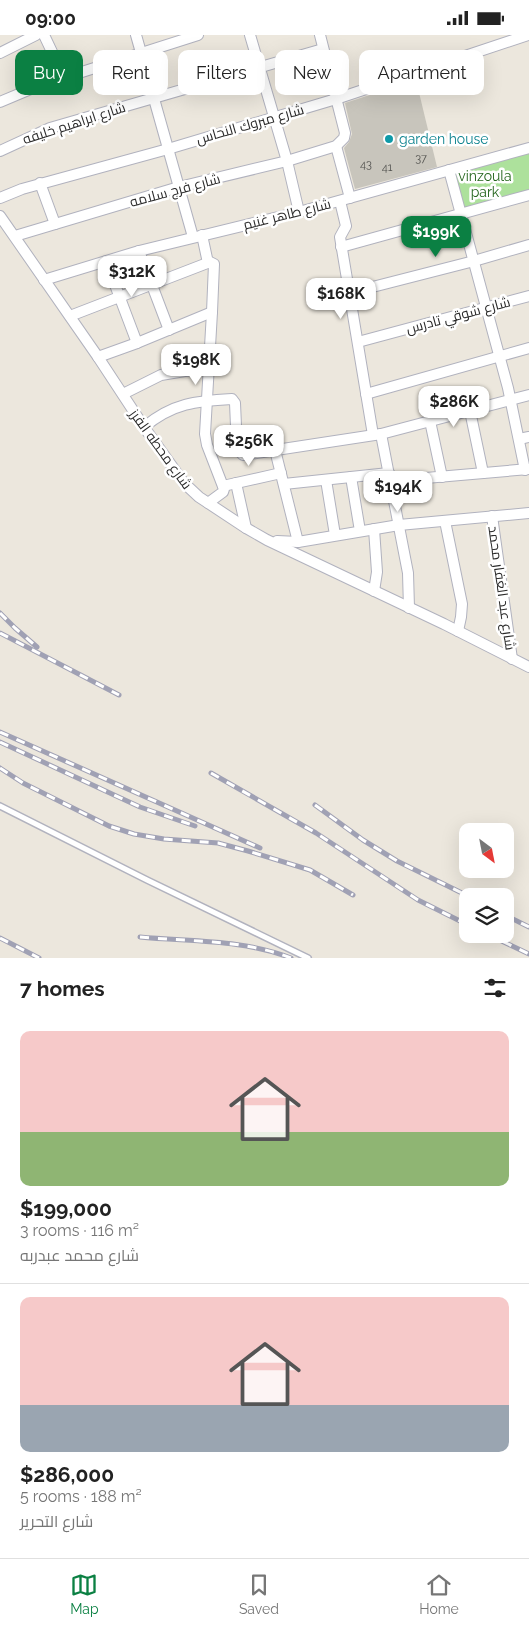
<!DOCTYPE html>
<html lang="en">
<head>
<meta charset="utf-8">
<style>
	body { margin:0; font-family:Raleway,Cairo,sans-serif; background:#f6f6f6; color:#222; height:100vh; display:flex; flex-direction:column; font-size:19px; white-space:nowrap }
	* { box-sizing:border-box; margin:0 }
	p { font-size:16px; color:#767676 }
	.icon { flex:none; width:28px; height:28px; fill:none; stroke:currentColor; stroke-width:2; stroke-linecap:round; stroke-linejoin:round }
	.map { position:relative; height:923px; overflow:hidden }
	.side { display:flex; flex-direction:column; background:#fff; flex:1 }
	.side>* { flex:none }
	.top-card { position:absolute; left:15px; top:15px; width:500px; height:45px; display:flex; gap:10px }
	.needle { width:32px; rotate:148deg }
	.fabs { position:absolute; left:459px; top:788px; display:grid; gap:10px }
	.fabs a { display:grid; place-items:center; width:55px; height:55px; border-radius:10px; background:#fff; box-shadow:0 5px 20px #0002; font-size:25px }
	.price { position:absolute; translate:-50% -42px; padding:0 11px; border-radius:10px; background:#fff; color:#222; font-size:16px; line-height:32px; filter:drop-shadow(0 1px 2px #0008) }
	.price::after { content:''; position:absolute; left:50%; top:30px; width:15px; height:11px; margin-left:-8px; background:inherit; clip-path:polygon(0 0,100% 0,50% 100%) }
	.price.selected { background:#0b8043; color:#fff }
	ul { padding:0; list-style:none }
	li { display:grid; align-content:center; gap:10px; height:265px; padding:0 20px }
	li+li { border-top:1px solid #e0e0e0 }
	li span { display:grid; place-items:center; height:155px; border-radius:10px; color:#555 }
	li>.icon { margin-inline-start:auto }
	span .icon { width:90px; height:90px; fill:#fffc; stroke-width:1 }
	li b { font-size:21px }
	h2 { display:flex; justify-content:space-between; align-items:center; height:60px; padding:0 20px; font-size:21px }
	.tag { padding:0 18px; border-radius:10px; background:#fff; box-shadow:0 5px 20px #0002; font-size:18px; line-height:45px }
	.tag.selected { background:#0b8043; color:#fff }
	.status { display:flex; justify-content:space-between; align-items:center; height:35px; padding:0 25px; background:#fff; direction:ltr }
	.status svg { height:14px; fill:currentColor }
	.tab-bar { display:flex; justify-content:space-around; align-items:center; height:70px; border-top:1px solid #e0e0e0; background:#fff; font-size:14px; color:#767676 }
	.tab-bar a { display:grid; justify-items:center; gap:2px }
	.tab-bar .selected { color:#0b8043 }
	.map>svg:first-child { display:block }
	.green { fill:#ade19c }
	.building { fill:#c8c5bc }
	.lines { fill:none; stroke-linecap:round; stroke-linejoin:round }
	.lane-casing { stroke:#b1b2be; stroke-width:8 }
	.street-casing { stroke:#b1b2be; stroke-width:12 }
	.lane { stroke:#fff; stroke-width:5 }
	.street { stroke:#fff; stroke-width:10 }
	.rail-casing { stroke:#a0a1b4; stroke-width:5 }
	.rail { stroke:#fff; stroke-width:3; stroke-dasharray:9; stroke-linecap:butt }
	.culture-dot { fill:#0f9aa8; stroke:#fff; stroke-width:2 }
	.labels { text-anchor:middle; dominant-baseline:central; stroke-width:5; stroke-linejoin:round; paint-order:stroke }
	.number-label { font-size:11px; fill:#52524f }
	.street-label { font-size:14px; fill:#2b2b2b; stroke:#fff }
	.culture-label { font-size:14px; fill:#0d838f; stroke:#fff; text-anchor:start }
	.park-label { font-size:14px; fill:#25661d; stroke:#fff }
</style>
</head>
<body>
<div class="status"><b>09:00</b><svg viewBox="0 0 49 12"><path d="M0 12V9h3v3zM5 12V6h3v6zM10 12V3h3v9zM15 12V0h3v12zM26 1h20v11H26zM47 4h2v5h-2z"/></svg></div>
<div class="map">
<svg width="529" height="923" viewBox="0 0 529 923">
	<rect width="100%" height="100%" fill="#ece7dd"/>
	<!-- green -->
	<polygon class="green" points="529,115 529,159 464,177 452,136"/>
	<!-- building -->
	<polygon class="building" points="416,45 437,132 355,154 344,113 349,107 352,99 345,68"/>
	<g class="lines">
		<defs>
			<polyline id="lane" points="0,771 147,845 308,923"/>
			<g id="street">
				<polyline points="44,0 53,19"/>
				<polyline points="136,0 193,202"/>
				<polyline points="250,0 287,126 299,177"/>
				<polyline points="0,18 36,0"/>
				<polyline points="0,67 38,51 198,0"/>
				<polyline points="336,111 350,163"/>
				<polyline points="0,116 50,93 323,14"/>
				<polyline points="449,135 508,353 525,435"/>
				<polyline points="40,148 55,189"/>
				<polyline points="0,163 22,154 168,114 336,64 528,0"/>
				<polyline points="340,166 346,191 340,202 373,400"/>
				<polyline points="0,181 98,322 144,392 184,448 199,462 246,493 267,505 444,589 529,632"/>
				<polyline points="202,200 208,228"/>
				<polyline points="15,201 179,152 287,126 336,111 344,103 345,98 320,0"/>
				<polyline points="341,212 529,160"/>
				<polyline points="139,216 169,295"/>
				<polyline points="106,226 137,308"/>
				<polyline points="44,245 139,216 299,177 529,113"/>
				<polyline points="349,258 474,226 529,210"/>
				<polyline points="70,281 210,227 214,229 212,277 205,399 207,410 224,454 223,457 208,468"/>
				<polyline points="358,307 529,261"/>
				<polyline points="98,322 137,308 212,277"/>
				<polyline points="123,359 161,340 209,332"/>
				<polyline points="366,359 529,313"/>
				<polyline points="470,376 483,438"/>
				<polyline points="430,386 442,442"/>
				<path d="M 144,392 C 173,368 196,366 232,364 L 235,368 L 237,414 L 243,420 L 381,399 L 529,360"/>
				<polyline points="381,399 408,538 409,573"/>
				<polyline points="519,404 529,402"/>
				<polyline points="275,415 298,507"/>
				<polyline points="351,442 360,496"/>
				<polyline points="326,445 335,500"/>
				<polyline points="391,446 529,434"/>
				<polyline points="236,448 246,493"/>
				<polyline points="284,449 389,438"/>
				<polyline points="223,451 281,438"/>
				<polyline points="492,481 512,624"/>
				<polyline points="445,486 462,569 461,582 458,596"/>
				<polyline points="374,494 377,537 374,556"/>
				<polyline points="277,506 298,507 399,490 529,478"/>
			</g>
		</defs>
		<!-- lane casing -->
		<use href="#lane" class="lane-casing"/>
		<!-- street casing -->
		<use href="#street" class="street-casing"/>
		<!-- lane -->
		<use href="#lane" class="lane"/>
		<!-- street -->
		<use href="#street" class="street"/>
		<defs>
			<g id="rail">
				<polyline points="0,578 15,593 37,612"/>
				<polyline points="0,598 119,660"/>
				<polyline points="0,697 260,813"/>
				<polyline points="0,707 140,772 195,791"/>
				<polyline points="0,733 23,748 109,791 134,799 164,804 218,808 248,816 310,835 353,860"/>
				<polyline points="211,738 316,798 418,865 468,890"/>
				<polyline points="315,770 363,805 397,826 468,861"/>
				<polyline points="505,880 529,892"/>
				<polyline points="487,899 529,919"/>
				<path d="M 140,902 C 191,907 242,904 291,923"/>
				<polyline points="0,903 39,923"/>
			</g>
		</defs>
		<!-- rail casing -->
		<use href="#rail" class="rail-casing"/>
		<!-- rail -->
		<use href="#rail" class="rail"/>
	</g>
	<!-- markers -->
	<circle class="culture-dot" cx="389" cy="104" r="5"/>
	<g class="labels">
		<!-- number labels -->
		<g class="number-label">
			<text x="421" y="123">37</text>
			<text x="366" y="129">43</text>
			<text x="387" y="132">41</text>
		</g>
		<!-- street labels -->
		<g class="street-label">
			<text transform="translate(74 88) rotate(-18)">شارع ابراهيم خليفه</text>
			<text transform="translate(250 89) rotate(-16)">شارع مبروك النحاس</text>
			<text transform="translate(175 155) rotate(-15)">شارع فرج سلامه</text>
			<text transform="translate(287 179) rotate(-14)">شارع طاهر غنيم</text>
			<text transform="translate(458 280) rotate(-15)">شارع شوقي تادرس</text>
			<text transform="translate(161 414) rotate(54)">شارع محطه الفرز</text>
			<text transform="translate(502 553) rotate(82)">شارع عبد الغفار محمد</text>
		</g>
		<!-- culture labels -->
		<g class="culture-label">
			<text x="399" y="104">garden house</text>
		</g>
		<!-- park labels -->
		<g class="park-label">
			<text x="485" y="141">vinzoula<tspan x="485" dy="16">park</tspan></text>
		</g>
	</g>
</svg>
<div class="fabs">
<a><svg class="needle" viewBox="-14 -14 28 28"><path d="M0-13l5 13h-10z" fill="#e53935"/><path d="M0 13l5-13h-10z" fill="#767676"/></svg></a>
<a><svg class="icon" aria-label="layers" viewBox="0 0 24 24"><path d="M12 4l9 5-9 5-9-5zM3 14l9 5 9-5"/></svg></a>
</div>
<b class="price selected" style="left:436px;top:223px">$199K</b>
<b class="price" style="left:132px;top:263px">$312K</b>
<b class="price" style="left:341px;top:285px">$168K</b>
<b class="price" style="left:196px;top:351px">$198K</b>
<b class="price" style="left:454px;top:393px">$286K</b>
<b class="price" style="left:249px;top:432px">$256K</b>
<b class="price" style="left:398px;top:478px">$194K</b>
<div class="top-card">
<a class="tag selected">Buy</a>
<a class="tag">Rent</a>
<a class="tag">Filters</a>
<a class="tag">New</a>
<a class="tag">Apartment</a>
</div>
</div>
<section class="side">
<h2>7 homes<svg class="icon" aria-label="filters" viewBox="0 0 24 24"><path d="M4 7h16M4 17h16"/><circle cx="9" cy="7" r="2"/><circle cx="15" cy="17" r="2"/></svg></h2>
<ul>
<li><span style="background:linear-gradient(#f6c9c9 65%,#8fb573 0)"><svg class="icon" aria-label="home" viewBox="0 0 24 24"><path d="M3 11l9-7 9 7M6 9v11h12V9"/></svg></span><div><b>$199,000</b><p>3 rooms · 116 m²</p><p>شارع محمد عبدربه</p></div></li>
<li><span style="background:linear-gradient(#f6c9c9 70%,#9aa5b1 0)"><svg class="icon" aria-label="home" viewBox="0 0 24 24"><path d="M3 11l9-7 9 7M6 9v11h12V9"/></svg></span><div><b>$286,000</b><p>5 rooms · 188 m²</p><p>شارع التحرير</p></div></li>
</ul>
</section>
<nav class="tab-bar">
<a class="selected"><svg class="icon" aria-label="map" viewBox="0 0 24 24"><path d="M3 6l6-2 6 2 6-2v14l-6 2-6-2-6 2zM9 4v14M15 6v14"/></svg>Map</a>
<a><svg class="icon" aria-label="saved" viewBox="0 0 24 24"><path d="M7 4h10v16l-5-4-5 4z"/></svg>Saved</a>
<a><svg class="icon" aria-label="home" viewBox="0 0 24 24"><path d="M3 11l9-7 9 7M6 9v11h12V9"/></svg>Home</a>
</nav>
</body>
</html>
